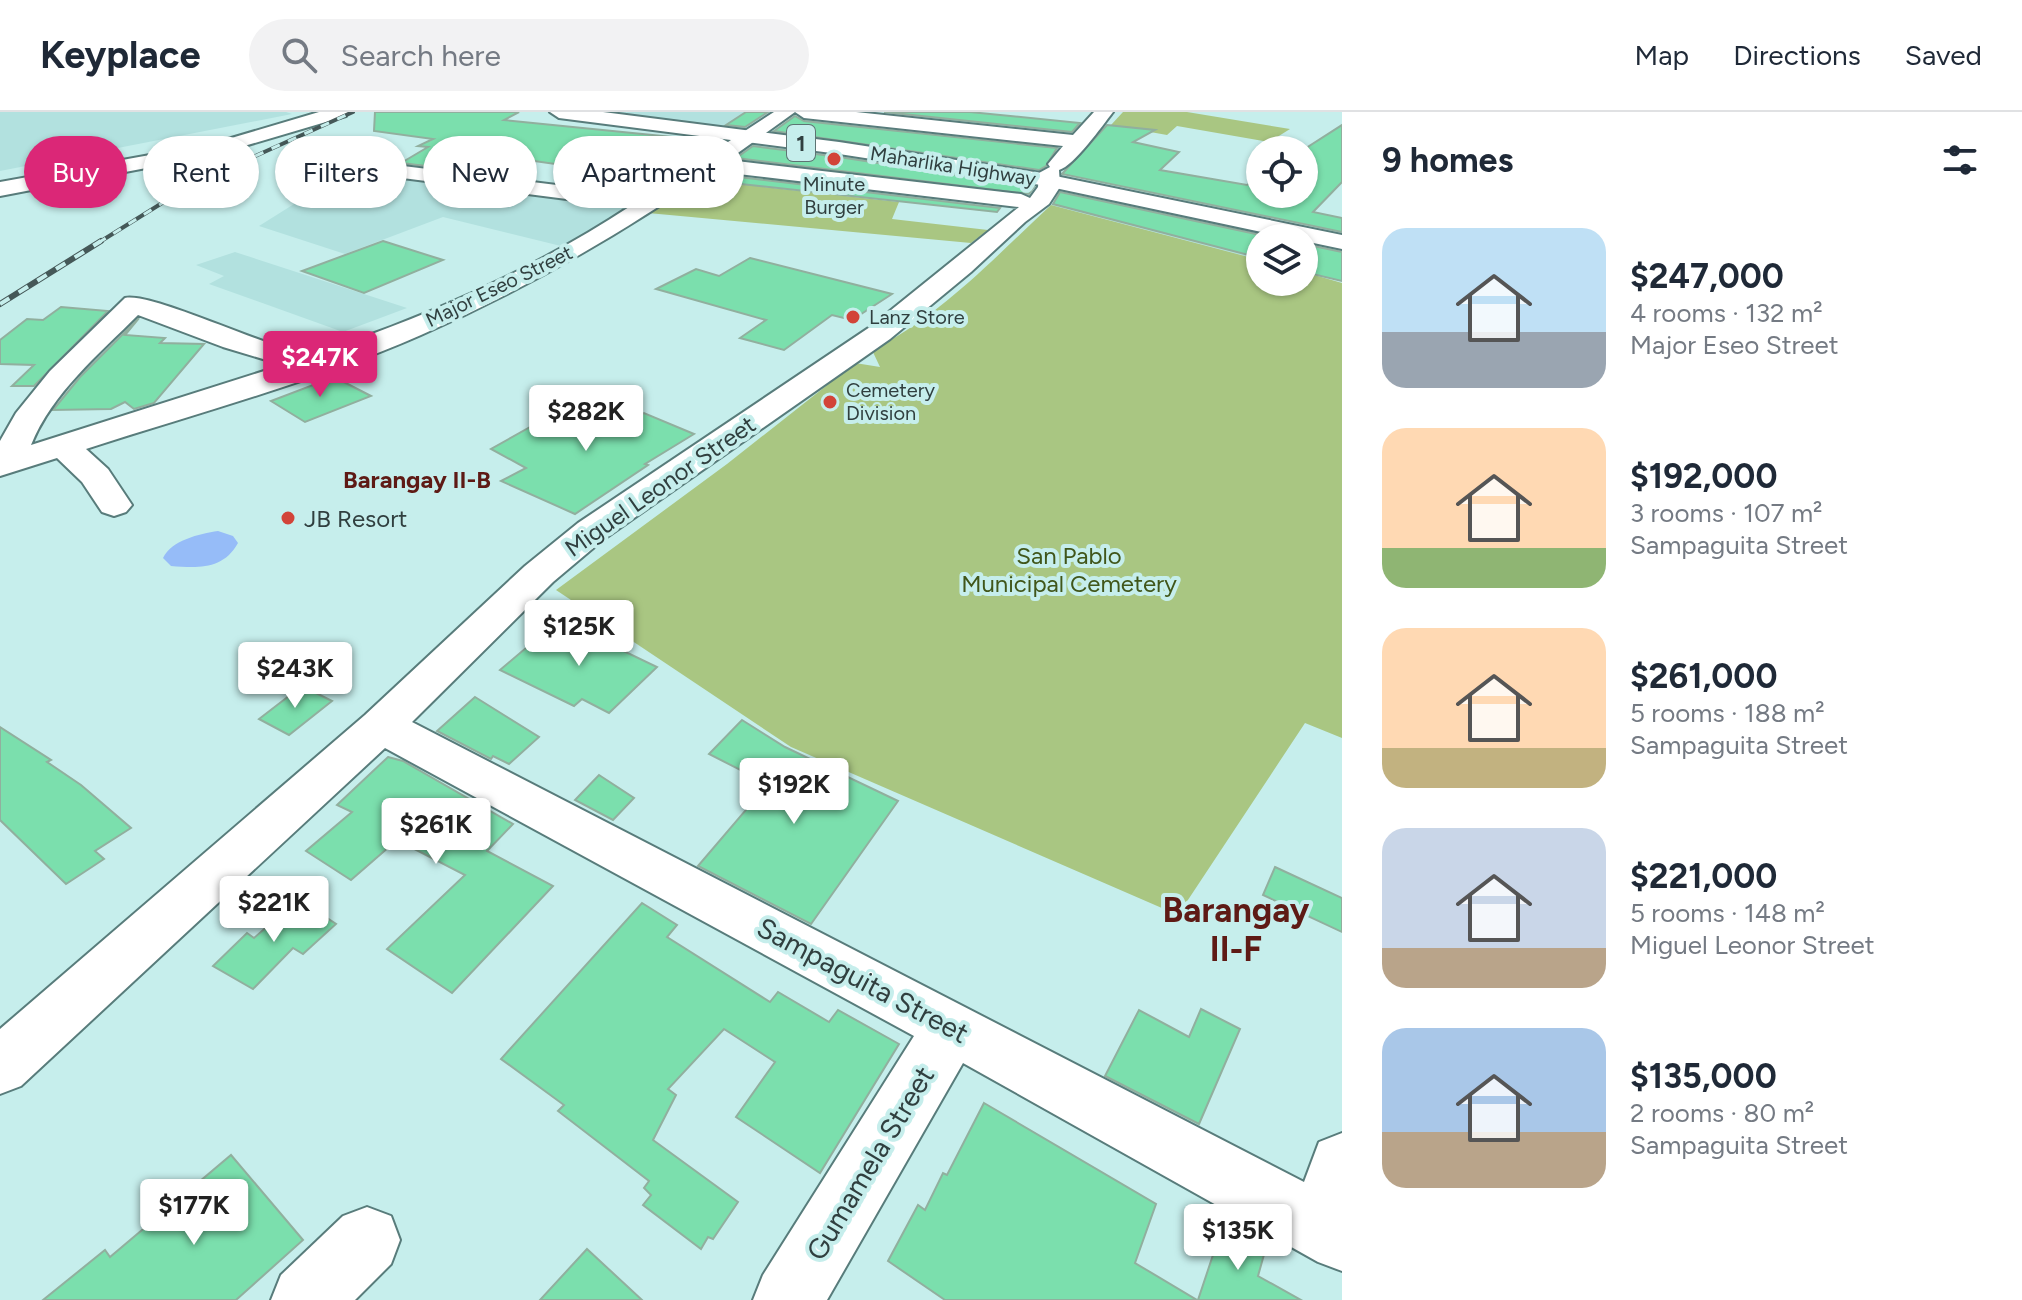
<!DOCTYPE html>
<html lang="en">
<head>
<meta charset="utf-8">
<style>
	body { margin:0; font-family:Figtree,sans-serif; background:#f2f2f3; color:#1f2937; height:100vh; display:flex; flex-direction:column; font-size:30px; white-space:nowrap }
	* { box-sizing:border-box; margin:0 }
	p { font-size:26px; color:#747a83 }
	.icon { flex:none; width:44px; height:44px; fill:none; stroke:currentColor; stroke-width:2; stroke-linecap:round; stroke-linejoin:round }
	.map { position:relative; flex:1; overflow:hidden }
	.panel { display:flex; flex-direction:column; background:#fff; width:680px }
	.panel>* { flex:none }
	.hud { position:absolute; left:24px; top:24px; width:760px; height:72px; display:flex; gap:16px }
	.buttons { position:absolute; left:1246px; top:24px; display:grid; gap:16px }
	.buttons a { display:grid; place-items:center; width:72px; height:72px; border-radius:50%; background:#fff; box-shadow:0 2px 6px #0004; font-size:40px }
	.price { position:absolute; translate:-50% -68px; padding:0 18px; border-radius:8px; background:#fff; color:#222; font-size:26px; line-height:52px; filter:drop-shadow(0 2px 4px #0008) }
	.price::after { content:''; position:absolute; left:50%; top:48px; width:24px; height:18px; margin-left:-12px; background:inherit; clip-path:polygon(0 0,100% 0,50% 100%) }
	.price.selected { background:#db2777; color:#fff }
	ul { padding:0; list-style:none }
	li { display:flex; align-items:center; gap:24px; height:200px; padding:0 40px }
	li span { display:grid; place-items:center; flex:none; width:224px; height:160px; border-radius:24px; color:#555 }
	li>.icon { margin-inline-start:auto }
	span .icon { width:96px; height:96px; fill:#fffc; stroke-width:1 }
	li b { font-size:34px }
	h2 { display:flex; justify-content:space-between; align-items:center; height:96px; padding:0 40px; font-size:34px }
	.tag { padding:0 28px; border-radius:36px; background:#fff; box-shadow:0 2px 6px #0004; font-size:28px; line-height:72px }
	.tag.selected { background:#db2777; color:#fff }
	header { display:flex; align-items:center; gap:48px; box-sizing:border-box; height:112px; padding:0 40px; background:#fff; border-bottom:2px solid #e0e1e3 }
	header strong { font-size:38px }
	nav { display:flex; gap:44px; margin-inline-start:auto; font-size:28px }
	.search { width:560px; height:72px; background:#f2f2f3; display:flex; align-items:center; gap:20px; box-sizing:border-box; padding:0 28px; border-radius:44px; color:#747a83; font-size:30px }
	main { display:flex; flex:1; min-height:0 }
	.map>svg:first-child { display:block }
	.built { fill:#b2e1df }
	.green { fill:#a9c682 }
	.water { fill:#96bcf8 }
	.building { fill:#7bdfad; stroke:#91af9e; stroke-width:2 }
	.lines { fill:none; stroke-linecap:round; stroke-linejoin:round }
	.minor-casing { stroke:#587c7b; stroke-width:4 }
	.major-casing { stroke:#587c7b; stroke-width:4 }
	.minor { fill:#fff; fill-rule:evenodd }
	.major { fill:#fff; fill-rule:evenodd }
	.rail-far1-casing { stroke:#455858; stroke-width:4 }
	.rail-casing { stroke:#455858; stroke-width:6 }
	.rail-far1 { stroke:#c6eeec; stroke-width:3; stroke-dasharray:9; stroke-linecap:butt }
	.rail { stroke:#c6eeec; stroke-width:4; stroke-dasharray:11; stroke-linecap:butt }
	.poi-dot { fill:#d24439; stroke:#c6eeec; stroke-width:3 }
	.labels { text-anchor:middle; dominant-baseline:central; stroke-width:8; stroke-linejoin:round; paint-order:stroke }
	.far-street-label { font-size:20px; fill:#303f3f; stroke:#c6eeec }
	.far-poi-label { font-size:20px; fill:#303f3f; stroke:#c6eeec; text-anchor:start }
	.shield { fill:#c6eeec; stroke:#5d7473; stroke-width:2 }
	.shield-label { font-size:22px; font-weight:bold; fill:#303f3f }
	.far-quarter-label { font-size:24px; font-weight:bold; fill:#5e1a15; stroke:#c6eeec }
	.street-label { font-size:24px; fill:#303f3f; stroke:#c6eeec }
	.poi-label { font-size:24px; fill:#303f3f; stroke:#c6eeec; text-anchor:start }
	.park-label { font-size:24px; fill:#40561a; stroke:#c6eeec }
	.near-street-label { font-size:28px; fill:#303f3f; stroke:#c6eeec }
	.near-quarter-label { font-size:34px; font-weight:bold; fill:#5e1a15; stroke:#c6eeec }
</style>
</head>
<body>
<header>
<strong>Keyplace</strong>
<div class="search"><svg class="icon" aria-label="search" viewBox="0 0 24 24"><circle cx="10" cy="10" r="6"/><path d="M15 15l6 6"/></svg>Search here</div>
<nav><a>Map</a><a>Directions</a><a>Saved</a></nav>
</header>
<main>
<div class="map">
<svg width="1342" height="1188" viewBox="0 0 1342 1188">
	<rect width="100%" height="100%" fill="#c6eeec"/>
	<!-- built -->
	<g class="built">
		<polygon points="0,0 286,0 292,2 0,59"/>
		<polygon points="612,0 778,0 751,19"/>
		<polygon points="750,29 787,34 1029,72 1016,86 911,73 919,64 785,46 772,57 721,50"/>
		<polygon points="373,60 630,95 565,135 443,105 345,142 259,114 326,72 345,74"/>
		<polygon points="1071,81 1284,126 1260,126 1260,148 1051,93"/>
		<polygon points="235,140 407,196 343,220 209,172 224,164 196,153"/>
	</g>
	<!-- green -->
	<g class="green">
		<polygon points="1123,0 1187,0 1290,17 1269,30 1177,14 1167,23 1111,13"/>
		<polygon points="694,67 899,90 892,107 988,118 971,131 648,101"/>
		<path d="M 1051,93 L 1260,148 L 1260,170 L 1304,170 L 1304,160 L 1342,171 L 1342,626 L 1305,611 L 1178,803 L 791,635 L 556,478 L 727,352 L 826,274 L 849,250 L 880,255 L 872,238 C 940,205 996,144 1051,93 Z"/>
	</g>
	<!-- water -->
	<path class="water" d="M 218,419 L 233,424 L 238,431 C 223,458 198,456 171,454 L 163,446 C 172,428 199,422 218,419 Z"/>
	<!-- building -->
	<g class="building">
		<polygon points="375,0 519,0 504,8 722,30 704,42 607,31 599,33 594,40 598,46 607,49 680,58 672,64 636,60 632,63 492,43 468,59 401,51 428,35 418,34 433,27 374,19"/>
		<polygon points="746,0 768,0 745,15 726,13"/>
		<polygon points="884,0 970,0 1080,11 1072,20"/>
		<polygon points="795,4 804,9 1057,36 1046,54 1039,58 774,19"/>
		<polygon points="1107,13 1155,18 1133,30 1179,40 1160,58 1247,73 1260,65 1260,82 1304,82 1303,38 1342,13 1342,70 1313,100 1342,106 1342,120 1062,62"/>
		<polygon points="753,34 839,45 1034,75 1029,82 736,46"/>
		<polygon points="713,62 1000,96 997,100 704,68"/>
		<polygon points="1060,80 1275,126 1260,126 1260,146 1053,92"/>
		<polygon points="383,129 443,148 364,181 302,159"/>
		<polygon points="1304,132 1342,140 1342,169 1304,160"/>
		<polygon points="750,146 892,182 852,208 832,203 784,238 740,226 766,208 656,177 696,157 719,164"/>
		<polygon points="61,195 108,199 34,274 12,274 34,253 0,252 0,228 27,207 43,208"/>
		<polygon points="139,206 125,223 165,226 160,231 204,232 154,291 134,297 125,290 111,297 53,298 80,265"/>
		<polygon points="334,265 371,284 305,310 271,289"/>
		<polygon points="601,289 639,304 644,301 694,322 645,352 648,353 575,402 501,369 526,356 491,337 564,296 579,302"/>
		<polygon points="559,508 657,555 609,601 582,587 574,594 500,558"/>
		<polygon points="302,574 332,589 289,623 259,607"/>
		<polygon points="475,585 539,625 509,652 493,644 491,647 437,619"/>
		<polygon points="742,608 785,635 898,689 811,812 698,754 768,672 709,642"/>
		<polygon points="0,615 51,648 47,650 81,673 131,716 95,739 104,747 66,772 0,708"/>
		<polygon points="388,645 403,649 513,712 487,739 553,774 452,881 387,837 465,763 397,728 351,768 306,739 352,700 337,693"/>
		<polygon points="599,663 634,686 613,708 575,688"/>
		<polygon points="1275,755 1342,786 1342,820 1263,783"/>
		<polygon points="298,787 336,812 303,842 293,836 253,877 213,854 247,821 254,826"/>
		<polygon points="642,791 677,813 667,825 770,890 778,880 829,910 838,898 899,932 820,1061 736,1005 775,950 724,917 668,977 676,983 653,1028 738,1090 713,1127 708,1125 701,1137 643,1093 651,1083 644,1076 649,1069 558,999 564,993 501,947"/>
		<polygon points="1201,897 1240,917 1199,1012 1105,964 1139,898 1189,925"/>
		<polygon points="984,991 1156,1092 1135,1151 1197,1188 945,1188 888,1149 918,1093 925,1098 943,1061 947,1063"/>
		<polygon points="231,1043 303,1128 236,1188 43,1188 105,1138 110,1145"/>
		<polygon points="1223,1113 1265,1139 1258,1164 1301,1188 1198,1188"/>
		<polygon points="587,1137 642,1188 540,1188"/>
	</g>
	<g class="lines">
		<defs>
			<g id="minor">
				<polygon points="319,0 348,0 346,4 214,43 0,84 0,70 211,32"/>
				<path d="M 774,0 L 856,0 L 1073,23 L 1094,0 L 1113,0 C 1102,14 1074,54 1059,58 L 1060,75 L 1049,92 L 1025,110 L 971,160 L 890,227 L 604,427 L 553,470 L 412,610 L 1304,1070 L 1319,1030 L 1342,1021 L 1342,1159 L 1318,1150 L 963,951 L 827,1188 L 753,1188 L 763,1163 L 914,924 L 385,636 L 21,974 L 0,982 L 0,917 L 365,603 L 525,454 L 578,411 L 870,215 L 1019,95 L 712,59 C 619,123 526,177 421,223 C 314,270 197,301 86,337 L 108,357 L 132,393 L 126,400 L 114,404 L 102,400 L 82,370 L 57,346 L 0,364 L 0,329 L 16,301 L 50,259 L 125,186 C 152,180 269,237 310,243 C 321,244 339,234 350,230 C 446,196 544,151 629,95 L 379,63 L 369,57 L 372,53 L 379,51 L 646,84 L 689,56 L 607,46 L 600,44 L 597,40 L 600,36 L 607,34 L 705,45 ZM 795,0 L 804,6 L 1063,34 L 1048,52 L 1050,55 L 1039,61 L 1038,75 L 1030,86 L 1021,82 L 728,48 ZM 138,203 L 223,235 L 283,253 L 31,333 C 52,281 99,242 138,203 Z"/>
				<polygon points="367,1095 391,1104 400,1128 391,1152 355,1188 271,1188 281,1163 343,1104"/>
			</g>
			<polygon id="major" points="550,0 603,0 839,30 1041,61 1342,123 1342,137 1304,129 1304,126 1289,126 1041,73 839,42 559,6"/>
		</defs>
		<!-- minor casing -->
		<use href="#minor" class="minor-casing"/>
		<!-- major casing -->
		<use href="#major" class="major-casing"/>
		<!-- minor -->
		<use href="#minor" class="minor"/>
		<!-- major -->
		<use href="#major" class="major"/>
		<defs>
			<polyline id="rail-far1" points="98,131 191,73 353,0"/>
			<polyline id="rail" points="0,192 101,129"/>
		</defs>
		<!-- rail-far1 casing -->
		<use href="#rail-far1" class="rail-far1-casing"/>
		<!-- rail casing -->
		<use href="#rail" class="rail-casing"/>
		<!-- rail-far1 -->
		<use href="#rail-far1" class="rail-far1"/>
		<!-- rail -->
		<use href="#rail" class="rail"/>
	</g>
	<!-- markers -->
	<g class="poi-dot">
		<circle cx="834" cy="47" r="8"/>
		<circle cx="853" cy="205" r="8"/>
		<circle cx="830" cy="290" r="8"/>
		<circle cx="288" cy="406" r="8"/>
	</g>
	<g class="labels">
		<!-- far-street labels -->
		<g class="far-street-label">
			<text transform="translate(953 54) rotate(9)">Maharlika Highway</text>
			<text transform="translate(499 174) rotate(-26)">Major Eseo Street</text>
		</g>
		<!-- far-poi labels -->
		<g class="far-poi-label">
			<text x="834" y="72" text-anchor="middle">Minute<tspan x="834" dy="23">Burger</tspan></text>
			<text x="869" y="205">Lanz Store</text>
			<text x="846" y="278">Cemetery<tspan x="846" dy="23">Division</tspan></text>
		</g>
		<!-- shield labels -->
		<rect class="shield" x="787" y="13" width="28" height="36" rx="6"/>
		<g class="shield-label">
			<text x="801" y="31">1</text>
		</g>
		<!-- far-quarter labels -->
		<g class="far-quarter-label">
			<text x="417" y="367">Barangay II-B</text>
		</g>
		<!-- street labels -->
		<g class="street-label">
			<text transform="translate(660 374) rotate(-35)">Miguel Leonor Street</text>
		</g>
		<!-- poi labels -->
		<g class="poi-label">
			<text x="304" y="406">JB Resort</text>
		</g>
		<!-- park labels -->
		<g class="park-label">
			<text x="1069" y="443">San Pablo<tspan x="1069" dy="28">Municipal Cemetery</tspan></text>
		</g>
		<!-- near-street labels -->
		<g class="near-street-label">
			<text transform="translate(863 868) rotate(28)">Sampaguita Street</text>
			<text transform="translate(870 1051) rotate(-59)">Gumamela Street</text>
		</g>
		<!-- near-quarter labels -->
		<g class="near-quarter-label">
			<text x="1236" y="798">Barangay<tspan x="1236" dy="39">II-F</tspan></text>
		</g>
	</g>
</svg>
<div class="buttons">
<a><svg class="icon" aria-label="locate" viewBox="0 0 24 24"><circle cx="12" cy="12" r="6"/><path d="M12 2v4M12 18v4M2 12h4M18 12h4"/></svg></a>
<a><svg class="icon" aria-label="layers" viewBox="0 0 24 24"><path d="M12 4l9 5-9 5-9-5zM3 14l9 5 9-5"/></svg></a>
</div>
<b class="price selected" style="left:320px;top:287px">$247K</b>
<b class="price" style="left:586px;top:341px">$282K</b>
<b class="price" style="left:579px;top:556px">$125K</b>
<b class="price" style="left:295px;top:598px">$243K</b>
<b class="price" style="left:794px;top:714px">$192K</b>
<b class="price" style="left:436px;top:754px">$261K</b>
<b class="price" style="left:274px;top:832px">$221K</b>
<b class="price" style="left:194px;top:1135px">$177K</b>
<b class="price" style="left:1238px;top:1160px">$135K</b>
<div class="hud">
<a class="tag selected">Buy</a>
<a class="tag">Rent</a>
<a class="tag">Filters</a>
<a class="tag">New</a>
<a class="tag">Apartment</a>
</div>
</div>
<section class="panel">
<h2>9 homes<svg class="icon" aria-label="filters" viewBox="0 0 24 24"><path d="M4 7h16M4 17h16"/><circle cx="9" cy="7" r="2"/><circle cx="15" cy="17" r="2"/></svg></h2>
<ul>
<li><span style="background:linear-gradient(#bfe0f5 65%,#9aa5b1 0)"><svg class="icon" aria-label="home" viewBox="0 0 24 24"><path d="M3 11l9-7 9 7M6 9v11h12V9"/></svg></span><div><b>$247,000</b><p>4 rooms · 132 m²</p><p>Major Eseo Street</p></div></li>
<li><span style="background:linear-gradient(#ffd9b3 75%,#8fb573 0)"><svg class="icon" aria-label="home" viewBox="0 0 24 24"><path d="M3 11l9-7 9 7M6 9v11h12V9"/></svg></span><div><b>$192,000</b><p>3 rooms · 107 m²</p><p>Sampaguita Street</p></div></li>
<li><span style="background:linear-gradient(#ffd9b3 75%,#c2b280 0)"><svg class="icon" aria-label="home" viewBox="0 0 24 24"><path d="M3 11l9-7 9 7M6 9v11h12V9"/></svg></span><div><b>$261,000</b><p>5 rooms · 188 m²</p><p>Sampaguita Street</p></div></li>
<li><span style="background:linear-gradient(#c9d6e8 75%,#b9a48a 0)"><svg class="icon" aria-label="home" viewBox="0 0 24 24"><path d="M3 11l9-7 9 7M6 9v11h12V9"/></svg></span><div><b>$221,000</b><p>5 rooms · 148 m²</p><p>Miguel Leonor Street</p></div></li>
<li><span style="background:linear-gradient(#a9c7e8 65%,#b9a48a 0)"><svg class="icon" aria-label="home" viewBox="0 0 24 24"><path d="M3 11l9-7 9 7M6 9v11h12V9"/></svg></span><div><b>$135,000</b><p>2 rooms · 80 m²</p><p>Sampaguita Street</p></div></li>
</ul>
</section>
</main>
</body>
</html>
